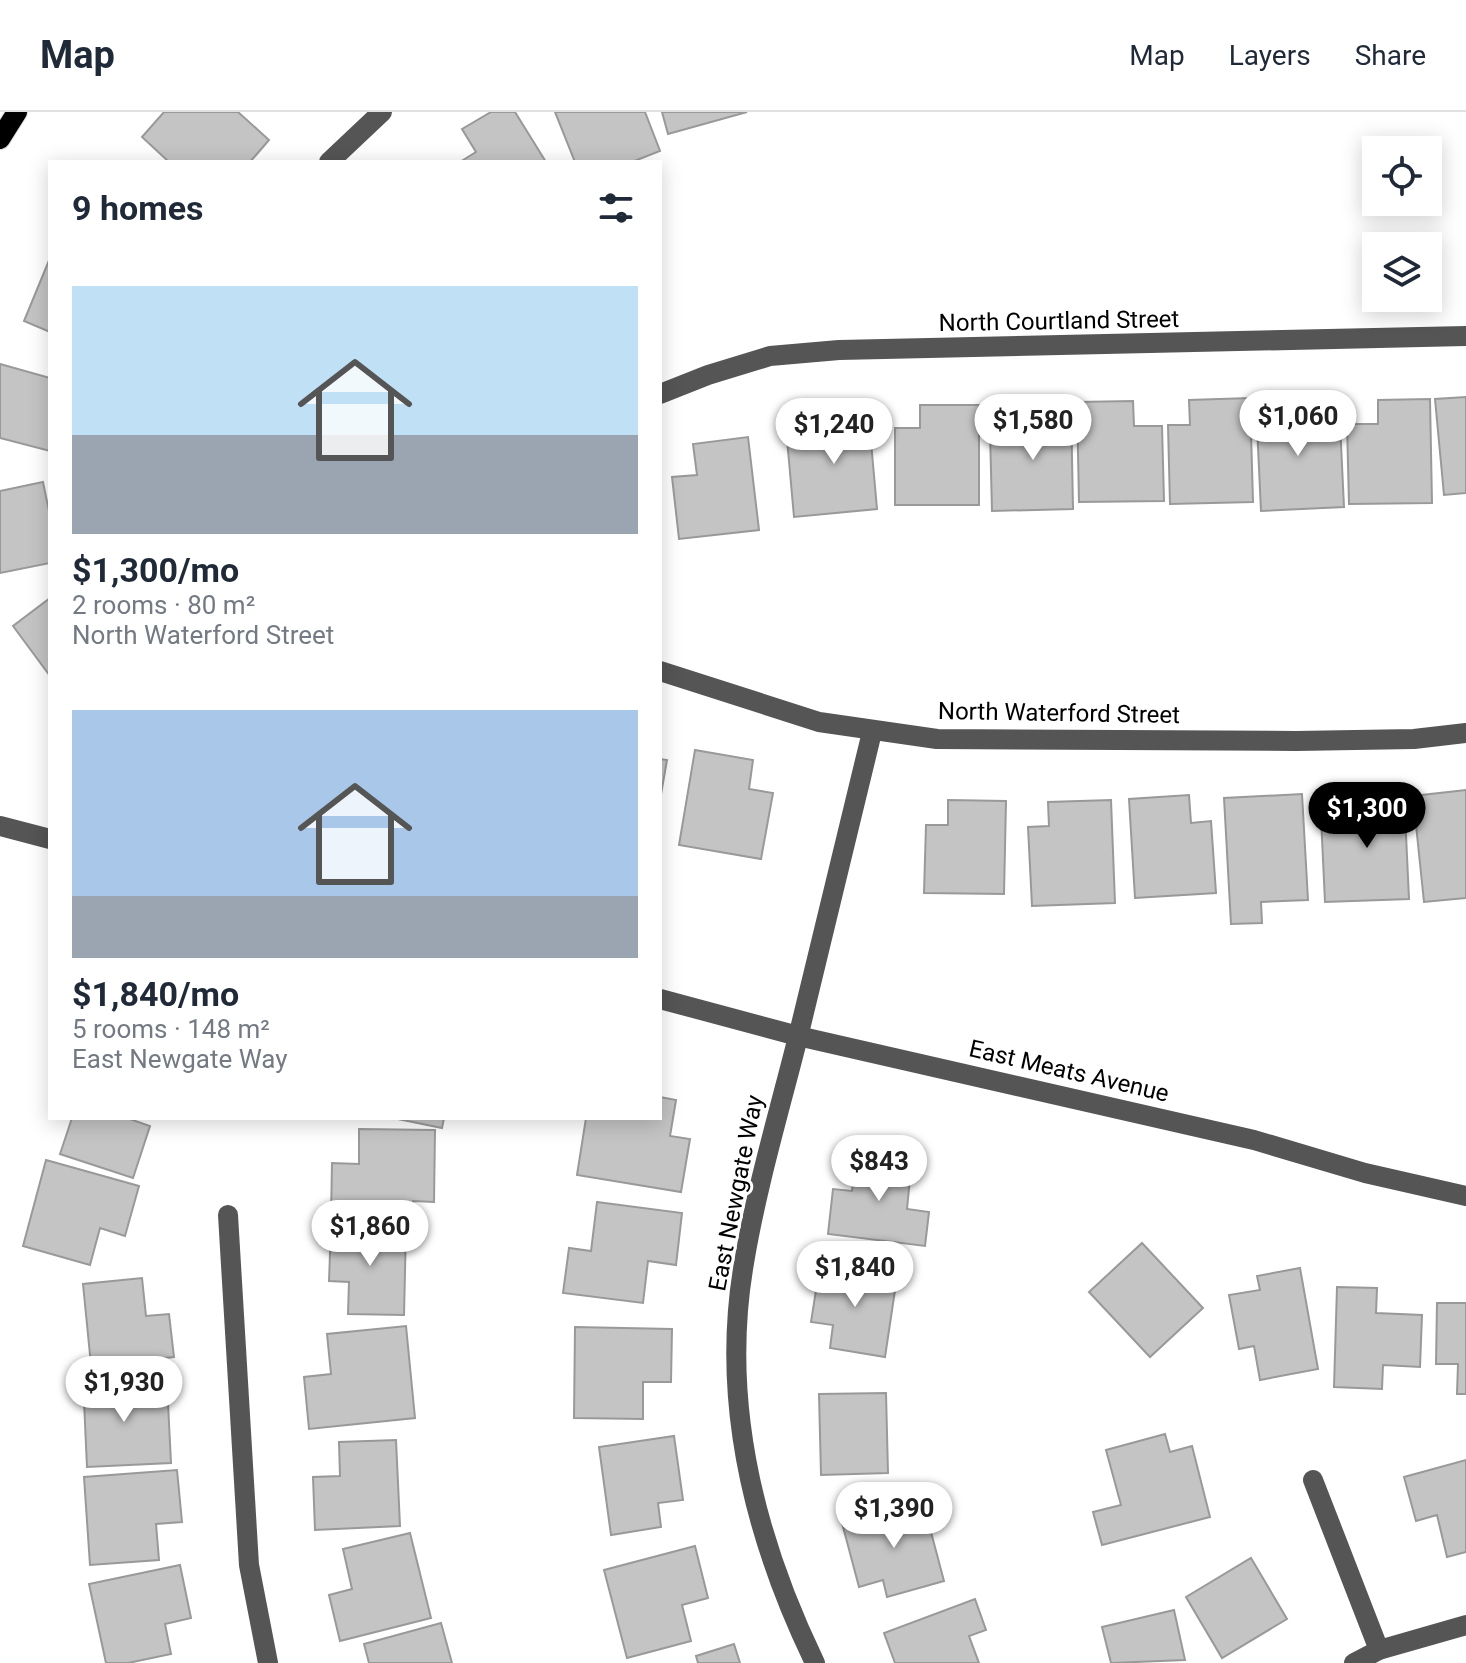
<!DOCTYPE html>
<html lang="en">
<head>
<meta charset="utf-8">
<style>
	body { margin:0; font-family:Roboto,sans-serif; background:#f2f2f3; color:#1f2937; height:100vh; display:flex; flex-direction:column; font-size:30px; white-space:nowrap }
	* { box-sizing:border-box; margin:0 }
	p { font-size:26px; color:#747a83 }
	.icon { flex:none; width:44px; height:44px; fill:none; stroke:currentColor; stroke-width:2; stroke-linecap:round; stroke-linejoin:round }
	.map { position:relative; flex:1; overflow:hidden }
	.side { position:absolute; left:48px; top:48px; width:614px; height:960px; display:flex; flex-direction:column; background:#fff; border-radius:0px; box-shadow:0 4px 20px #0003 }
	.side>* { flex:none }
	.buttons { position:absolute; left:1362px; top:24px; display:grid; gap:16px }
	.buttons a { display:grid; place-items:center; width:80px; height:80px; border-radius:0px; background:#fff; box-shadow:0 4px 20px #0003; font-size:40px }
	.price { position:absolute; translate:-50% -68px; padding:0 18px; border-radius:28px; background:#fff; color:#222; font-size:26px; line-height:52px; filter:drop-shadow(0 2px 4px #0008) }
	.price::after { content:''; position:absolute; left:50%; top:48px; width:24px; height:18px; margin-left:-12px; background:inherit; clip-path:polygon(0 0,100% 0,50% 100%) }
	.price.on { background:#000; color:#fff }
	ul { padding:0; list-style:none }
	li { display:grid; align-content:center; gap:16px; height:424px; padding:0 24px }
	li span { display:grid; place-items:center; height:248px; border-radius:0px; color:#555 }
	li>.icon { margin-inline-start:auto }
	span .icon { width:144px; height:144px; fill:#fffc; stroke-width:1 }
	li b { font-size:34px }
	h2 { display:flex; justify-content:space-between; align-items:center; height:96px; padding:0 24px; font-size:34px }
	header { display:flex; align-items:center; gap:48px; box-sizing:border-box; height:112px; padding:0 40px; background:#fff; border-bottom:2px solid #e0e1e3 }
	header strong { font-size:38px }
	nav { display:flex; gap:44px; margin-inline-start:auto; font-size:28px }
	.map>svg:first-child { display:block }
	.building { fill:#c4c4c4; stroke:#999; stroke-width:2 }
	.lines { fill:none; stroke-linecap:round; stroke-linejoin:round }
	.major-casing { stroke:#dbdbdb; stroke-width:22 }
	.minor { stroke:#555; stroke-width:20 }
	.major { stroke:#000; stroke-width:20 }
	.labels { text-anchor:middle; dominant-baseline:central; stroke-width:6; stroke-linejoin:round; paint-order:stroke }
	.street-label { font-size:24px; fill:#000; stroke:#fff }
</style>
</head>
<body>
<header>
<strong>Map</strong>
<nav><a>Map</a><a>Layers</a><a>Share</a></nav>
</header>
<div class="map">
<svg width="1466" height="1551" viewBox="0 0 1466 1551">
	<rect width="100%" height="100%" fill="#fff"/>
	<!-- building -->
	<g class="building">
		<polygon points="164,0 238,0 269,28 250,50 169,50 142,25"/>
		<polygon points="491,0 515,0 546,50 460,50 476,40 462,17"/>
		<polygon points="555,0 645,0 660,39 632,50 575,50"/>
		<polygon points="662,0 747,0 668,22"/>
		<polygon points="50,146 50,220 24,209"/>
		<polygon points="0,252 50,266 50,339 0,326"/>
		<polygon points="1466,285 1466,381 1444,383 1435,287"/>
		<polygon points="1250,286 1253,390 1170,392 1168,313 1190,313 1189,288"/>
		<polygon points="1430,287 1432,391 1349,392 1347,312 1378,312 1378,288"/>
		<polygon points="1133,289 1134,314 1162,314 1164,389 1079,390 1077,290"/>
		<polygon points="1318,289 1320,313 1340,311 1344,395 1261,399 1256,292"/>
		<polygon points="920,293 979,293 979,393 895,393 895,316 920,316"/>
		<polygon points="1071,295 1073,397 992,399 990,320 1014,319 1014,296"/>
		<polygon points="868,296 877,397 794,405 787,327 816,324 813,301"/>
		<polygon points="748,325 759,418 679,427 672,365 697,363 693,332"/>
		<polygon points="43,370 50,404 50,451 0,461 0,379"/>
		<polygon points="50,486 50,564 13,514"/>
		<polygon points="695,638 753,648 749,677 773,681 761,747 679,733"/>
		<polygon points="660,647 667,648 660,688"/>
		<polygon points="1466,678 1466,786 1424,790 1413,684"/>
		<polygon points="1404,680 1409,787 1325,790 1321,705 1349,704 1348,683"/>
		<polygon points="1302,682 1308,788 1261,790 1262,811 1231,812 1224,686"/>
		<polygon points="1189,683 1191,711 1211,709 1216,781 1135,786 1129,687"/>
		<polygon points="948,688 1006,689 1004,782 924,781 926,713 948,713"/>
		<polygon points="1111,688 1115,791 1032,794 1028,715 1049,714 1048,690"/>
		<polygon points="660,985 676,988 670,1024 690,1027 681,1080 577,1063 586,1006 660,1006"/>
		<polygon points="72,1006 127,1006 150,1014 133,1066 60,1042"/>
		<polygon points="393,1006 444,1006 442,1016"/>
		<polygon points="359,1017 435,1018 434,1090 413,1089 413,1108 331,1107 332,1051 359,1052"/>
		<polygon points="856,1039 912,1046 907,1097 929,1100 925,1134 828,1122 833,1077 852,1079"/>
		<polygon points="46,1048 139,1074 125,1124 100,1116 90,1153 23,1134"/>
		<polygon points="597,1090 682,1101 676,1153 648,1149 643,1191 563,1181 569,1136 591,1139"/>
		<polygon points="331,1114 406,1116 404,1203 348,1202 349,1170 329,1169"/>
		<polygon points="1142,1131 1203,1196 1150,1245 1089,1180"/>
		<polygon points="820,1153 897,1165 885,1245 830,1236 833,1213 811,1210"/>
		<polygon points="1300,1156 1318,1257 1260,1268 1254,1234 1239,1237 1229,1183 1260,1178 1257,1164"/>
		<polygon points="142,1166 146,1204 169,1202 174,1245 91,1253 83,1172"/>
		<polygon points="1337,1175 1377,1176 1376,1201 1422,1203 1420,1255 1383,1253 1382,1277 1334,1275"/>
		<polygon points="1437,1191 1466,1191 1466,1282 1457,1282 1458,1252 1436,1252"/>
		<polygon points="406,1214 415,1306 309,1317 304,1265 331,1262 327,1222"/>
		<polygon points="575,1215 672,1217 671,1270 643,1270 643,1307 574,1306"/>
		<polygon points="145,1264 147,1292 168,1291 171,1351 87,1355 83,1267"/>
		<polygon points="886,1281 888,1361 821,1363 819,1282"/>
		<polygon points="1165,1322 1170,1340 1192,1334 1210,1405 1102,1433 1093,1400 1121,1393 1106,1338"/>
		<polygon points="674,1324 683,1388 658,1391 661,1415 611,1423 599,1335"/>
		<polygon points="396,1328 400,1414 315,1418 313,1365 340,1364 339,1330"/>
		<polygon points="1466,1348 1466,1440 1447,1445 1437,1403 1416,1409 1404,1365"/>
		<polygon points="177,1358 182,1410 156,1412 159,1448 90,1453 84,1365"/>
		<polygon points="923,1390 944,1469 887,1485 883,1468 859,1475 842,1411"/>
		<polygon points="410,1421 431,1506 340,1529 329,1483 352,1477 343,1437"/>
		<polygon points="695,1434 708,1486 682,1493 691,1529 627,1546 604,1458"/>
		<polygon points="1251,1446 1287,1507 1222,1546 1186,1485"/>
		<polygon points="180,1453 191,1506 165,1512 171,1542 128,1551 106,1551 89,1472"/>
		<polygon points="975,1487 986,1518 969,1524 979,1551 895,1551 884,1521"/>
		<polygon points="1174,1498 1185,1548 1111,1551 1102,1515"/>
		<polygon points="441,1511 452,1551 369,1551 364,1532"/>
		<polygon points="734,1532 740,1551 698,1551 696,1544"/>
	</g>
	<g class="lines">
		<defs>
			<polyline id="major" points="0,27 17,0"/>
		</defs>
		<!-- major casing -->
		<use href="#major" class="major-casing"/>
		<!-- minor -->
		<g class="minor">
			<polyline points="329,50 382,0"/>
			<polyline points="660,282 708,263 770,244 839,238 1466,224"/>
			<polyline points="660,559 819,610 937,627 1296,629 1414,627 1466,621"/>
			<polyline points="0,714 50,727"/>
			<polyline points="660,887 798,924 1254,1028 1365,1061 1466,1084"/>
			<polyline points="228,1103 249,1453 268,1551"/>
			<polyline points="1313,1368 1379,1538"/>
			<path d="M 815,1551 C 755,1427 720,1289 744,1151 C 757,1073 780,997 799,921 C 824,821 847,720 872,620"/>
			<polyline points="1354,1551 1379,1538 1466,1513"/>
		</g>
		<!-- major -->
		<use href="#major" class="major"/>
	</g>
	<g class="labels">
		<!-- street labels -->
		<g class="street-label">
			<text transform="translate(1059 209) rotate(-1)">North Courtland Street</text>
			<text transform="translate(1059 601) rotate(1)">North Waterford Street</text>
			<text transform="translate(1069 959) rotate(13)">East Meats Avenue</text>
			<text transform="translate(736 1081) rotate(-79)">East Newgate Way</text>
		</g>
	</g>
</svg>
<div class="buttons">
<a><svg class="icon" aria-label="locate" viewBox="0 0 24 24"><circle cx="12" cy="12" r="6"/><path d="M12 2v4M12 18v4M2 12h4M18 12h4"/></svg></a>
<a><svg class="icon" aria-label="layers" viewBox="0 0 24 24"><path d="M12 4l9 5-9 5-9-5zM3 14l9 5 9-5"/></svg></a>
</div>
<b class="price" style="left:1298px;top:346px">$1,060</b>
<b class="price" style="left:1033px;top:350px">$1,580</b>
<b class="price" style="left:834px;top:354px">$1,240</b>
<b class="price on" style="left:1367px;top:738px">$1,300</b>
<b class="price" style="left:879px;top:1091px">$843</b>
<b class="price" style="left:370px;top:1156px">$1,860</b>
<b class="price" style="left:855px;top:1197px">$1,840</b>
<b class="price" style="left:124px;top:1312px">$1,930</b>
<b class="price" style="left:894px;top:1438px">$1,390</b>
<section class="side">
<h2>9 homes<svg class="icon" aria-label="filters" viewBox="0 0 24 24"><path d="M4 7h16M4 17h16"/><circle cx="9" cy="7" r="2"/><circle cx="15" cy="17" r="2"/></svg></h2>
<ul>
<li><span style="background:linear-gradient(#bfe0f5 60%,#9aa5b1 0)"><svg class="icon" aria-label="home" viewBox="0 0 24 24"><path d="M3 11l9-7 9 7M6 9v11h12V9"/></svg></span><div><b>$1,300/mo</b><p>2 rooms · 80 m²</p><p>North Waterford Street</p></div></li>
<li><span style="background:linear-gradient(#a9c7e8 75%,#9aa5b1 0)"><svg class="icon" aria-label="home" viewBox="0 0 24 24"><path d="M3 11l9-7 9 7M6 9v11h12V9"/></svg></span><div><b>$1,840/mo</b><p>5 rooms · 148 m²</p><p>East Newgate Way</p></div></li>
</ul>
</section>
</div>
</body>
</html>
